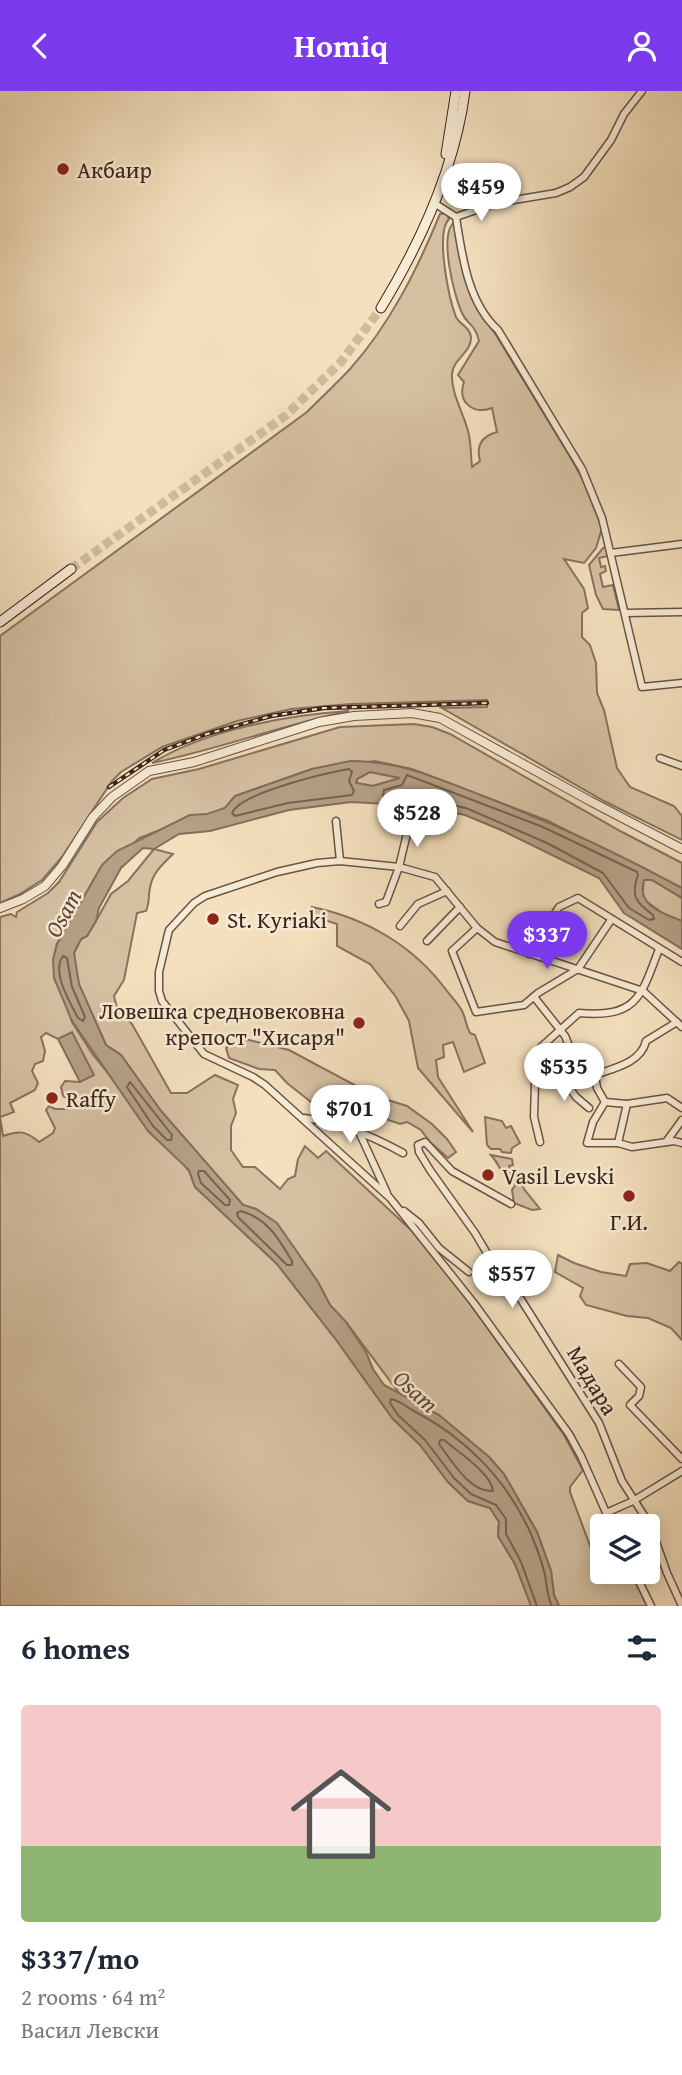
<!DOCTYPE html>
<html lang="en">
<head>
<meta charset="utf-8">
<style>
	body { margin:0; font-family:"Gentium Book Plus",serif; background:#f6f6f7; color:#1f2937; height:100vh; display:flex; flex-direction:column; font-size:26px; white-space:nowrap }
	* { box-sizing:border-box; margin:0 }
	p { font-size:23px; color:#747a83 }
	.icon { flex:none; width:38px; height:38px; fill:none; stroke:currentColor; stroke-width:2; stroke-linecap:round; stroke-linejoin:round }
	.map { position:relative; height:1515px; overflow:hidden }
	.details { display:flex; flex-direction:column; background:#fff; flex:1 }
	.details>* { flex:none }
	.tools { position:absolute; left:590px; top:1423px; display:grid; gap:14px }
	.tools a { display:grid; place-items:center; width:70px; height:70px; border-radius:7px; background:#fff; box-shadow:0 4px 18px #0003; font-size:35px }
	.price { position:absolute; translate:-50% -60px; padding:0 16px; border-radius:24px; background:#fff; color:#222; font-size:23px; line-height:46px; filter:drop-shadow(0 2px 4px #0008) }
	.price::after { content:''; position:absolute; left:50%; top:42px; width:21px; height:16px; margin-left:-10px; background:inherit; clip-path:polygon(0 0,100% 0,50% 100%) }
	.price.current { background:#7c3aed; color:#fff }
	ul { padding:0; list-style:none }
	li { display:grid; align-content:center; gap:14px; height:371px; padding:0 21px }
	li span { display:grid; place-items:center; height:217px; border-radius:7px; color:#555 }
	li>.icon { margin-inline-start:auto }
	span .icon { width:126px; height:126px; fill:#fffc; stroke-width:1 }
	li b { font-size:30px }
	h2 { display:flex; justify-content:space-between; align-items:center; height:84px; padding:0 21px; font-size:30px }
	header { display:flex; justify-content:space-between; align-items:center; height:91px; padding:0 21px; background:#7c3aed; color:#fff; font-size:32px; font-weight:600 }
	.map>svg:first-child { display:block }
	.green { fill:#d5c0a2; stroke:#88725e; stroke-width:2; fill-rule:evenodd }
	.water { fill:#b5a086; stroke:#846e5b; stroke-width:2; fill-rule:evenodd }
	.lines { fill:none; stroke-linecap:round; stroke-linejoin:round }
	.shore { stroke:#786250; stroke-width:2 }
	.secondary-tunnel { stroke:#cfba9d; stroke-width:9; stroke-dasharray:9 4.5; stroke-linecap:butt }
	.minor-casing { stroke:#695343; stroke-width:9 }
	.tertiary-casing { stroke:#695343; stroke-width:10 }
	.secondary-casing { stroke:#3b241a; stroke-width:11 }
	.minor { stroke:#f8ebd5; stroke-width:6 }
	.tertiary { stroke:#f8ebd5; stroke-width:8 }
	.secondary { stroke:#f8ebd5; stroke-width:9 }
	.rail-casing { stroke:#3b241a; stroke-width:4.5 }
	.rail { stroke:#f8ebd5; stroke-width:2; stroke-dasharray:5; stroke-linecap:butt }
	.poi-dot { fill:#8f2418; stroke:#f8ebd5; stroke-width:2.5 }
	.labels { text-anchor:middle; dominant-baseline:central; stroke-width:5; stroke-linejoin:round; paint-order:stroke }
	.poi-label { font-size:23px; fill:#3b241a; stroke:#f8ebd5; text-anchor:start }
	.street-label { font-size:23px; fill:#3b241a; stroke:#f8ebd5 }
	.water-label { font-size:24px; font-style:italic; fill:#60493a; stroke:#f8ebd5 }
</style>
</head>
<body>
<header><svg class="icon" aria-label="back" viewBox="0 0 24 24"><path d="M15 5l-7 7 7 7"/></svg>Homiq<svg class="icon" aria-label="person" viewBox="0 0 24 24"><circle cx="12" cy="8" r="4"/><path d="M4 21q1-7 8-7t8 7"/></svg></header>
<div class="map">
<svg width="682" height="1515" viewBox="0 0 682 1515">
	<rect width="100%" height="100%" fill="#f4e0be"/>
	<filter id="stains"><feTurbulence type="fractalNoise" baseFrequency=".00286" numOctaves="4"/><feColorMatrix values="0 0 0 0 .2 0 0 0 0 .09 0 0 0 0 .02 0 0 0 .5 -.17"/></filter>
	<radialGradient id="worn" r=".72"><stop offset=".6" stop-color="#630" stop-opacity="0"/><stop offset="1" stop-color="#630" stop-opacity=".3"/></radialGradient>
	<!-- green -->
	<g class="green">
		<path d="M 446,122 L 449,128 C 435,142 449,208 456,226 C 460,234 470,236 471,246 C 472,261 453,268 452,283 C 451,304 465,324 469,344 C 471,355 471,366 472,376 L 480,370 C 476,355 482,345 497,341 L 492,317 C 473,324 457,311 464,291 L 458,284 L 479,250 C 475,232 467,234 462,222 C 454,205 438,141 455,131 L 469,200 L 481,223 L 496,244 L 569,364 L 583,389 L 602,437 L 596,457 L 584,472 L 564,468 L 584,498 L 588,517 L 582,522 L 582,546 L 590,554 L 596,572 L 597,602 L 604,619 L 617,677 L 630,696 L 674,715 L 682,725 L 682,749 L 604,710 L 442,617 L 487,616 L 487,609 L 351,613 L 291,618 L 237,630 L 162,656 L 121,681 L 112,690 L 62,766 L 42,789 L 20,803 L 0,812 L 0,545 L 307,321 C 321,307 336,293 350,278 C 390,233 417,179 440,123 Z"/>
		<polygon points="606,456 608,465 599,467 601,476 605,475 606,480 600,483 603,496 613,494 619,519 603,518 596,504 589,474 603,457"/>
		<path d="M 349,620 C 283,634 219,658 152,672 C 206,639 287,624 349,620 Z"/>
		<path d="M 414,633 L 432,636 L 450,643 L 622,741 L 682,772 L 682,797 L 546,729 L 412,678 L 375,670 L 312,678 L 235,705 L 225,717 L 207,724 L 190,724 L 165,737 L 139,747 L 90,796 L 57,853 L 53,869 L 72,931 L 93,964 L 189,1080 L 195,1096 L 277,1173 L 337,1250 L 393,1328 L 420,1354 L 448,1391 L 468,1410 L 490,1417 L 499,1431 L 498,1445 L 515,1473 L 532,1515 L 0,1515 L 0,826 L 11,823 L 16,826 L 17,821 L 48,802 L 59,791 L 97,731 L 123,707 L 152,688 L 199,678 L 340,636 ZM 46,942 L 58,948 L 72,942 L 80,991 L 65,990 L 61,996 L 63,1005 L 74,1012 L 68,1018 L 55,1018 L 49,1015 L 46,1019 L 55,1037 L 53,1042 L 39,1051 C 26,1040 19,1039 3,1045 L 0,1026 L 14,1021 L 10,1012 L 35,999 L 38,992 L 32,980 L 35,973 L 43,970 L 45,960 L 41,946 Z"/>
		<polygon points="370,681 400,687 373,695 356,692 357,688"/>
		<path d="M 154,758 L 173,763 C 163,773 152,782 150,797 C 148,805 150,811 146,820 L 137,822 L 124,889 L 114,905 L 117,917 L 132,933 L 171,1002 L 187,1002 L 215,984 L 238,994 L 233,1008 L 236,1022 L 231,1035 L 231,1059 L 243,1076 L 255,1076 L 280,1098 L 288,1088 L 295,1085 L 298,1068 L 305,1055 L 318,1067 L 326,1060 L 412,1140 L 468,1210 L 564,1344 L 583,1379 L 570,1396 L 570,1401 L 595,1468 L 602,1468 L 602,1480 L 607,1481 L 609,1485 L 626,1483 L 633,1485 L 647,1515 L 559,1515 L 554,1504 L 551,1480 L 537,1441 L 504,1383 L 489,1366 L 439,1324 L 415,1313 L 399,1302 L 346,1231 L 330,1214 L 318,1191 L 277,1133 L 256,1118 L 243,1114 L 161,1020 L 121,964 L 106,954 L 79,894 L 75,877 L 74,862 L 81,848 L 87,845 L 96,830 L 111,803 L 128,790 Z"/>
		<polygon points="644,789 652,789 682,807 682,830 665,824 642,807"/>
		<path d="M 312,816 C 366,827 414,855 447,900 C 452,907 460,914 463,922 C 466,929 466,935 470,942 L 475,944 L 485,972 L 464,981 L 453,951 L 443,954 L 444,966 L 436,969 L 438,986 L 473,1041 L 418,977 L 409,930 L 396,906 L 370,873 L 337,855 L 337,833 L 312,825 Z"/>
		<polygon points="241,947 289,959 375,1005 407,1015 432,1033 447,1048 456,1061 448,1067 430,1051 421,1039 407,1031 400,1033 357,1018 345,1023 318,1009 311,1011 287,992 275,979 259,978 229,967 226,957 234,949"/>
		<polygon points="485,1026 502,1030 506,1037 511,1035 520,1052 512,1057 511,1062 502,1061 500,1058 491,1058 487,1054"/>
		<path d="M 491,1064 L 512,1068 L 513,1074 L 509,1075 L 512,1092 L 510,1094 C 502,1084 500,1074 491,1064 Z"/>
		<polygon points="517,1079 524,1098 540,1118 532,1119 514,1112 512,1099 516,1093 514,1080"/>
		<polygon points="558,1164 574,1172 601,1181 626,1185 630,1173 647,1172 670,1180 679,1171 682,1173 682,1249 671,1237 648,1227 627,1225 586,1214 580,1205 583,1197 555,1181"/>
	</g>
	<!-- water -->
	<g class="water">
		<path d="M 350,670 C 401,670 436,687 483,705 C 551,731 618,762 682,797 L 682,807 L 652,789 L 644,789 C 636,815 663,822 682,830 L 682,858 L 624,822 L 599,787 L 501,739 L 465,724 L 423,715 L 351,711 L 289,719 L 210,740 L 179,743 L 154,758 L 143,757 L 121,777 L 99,817 L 96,830 L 87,845 L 81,848 L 74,862 L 79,893 L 106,954 L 121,964 L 161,1020 L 243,1114 L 256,1118 L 277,1132 L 318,1191 L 330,1214 L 346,1231 L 366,1261 L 373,1278 L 384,1294 L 439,1324 L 489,1366 L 504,1383 L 537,1441 L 551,1480 L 554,1504 L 559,1515 L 531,1515 L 515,1473 L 498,1445 L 499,1431 L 490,1417 L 468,1410 L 448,1391 L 420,1354 L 393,1328 L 337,1250 L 277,1173 L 195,1096 L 189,1079 L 148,1040 L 72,930 L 54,887 L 53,869 L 57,853 L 102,774 L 117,760 L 190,724 L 207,723 L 225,717 L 235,705 L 312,678 ZM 370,681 L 400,687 L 373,695 L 356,692 L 357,688 Z"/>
		<polygon points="72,941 94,984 80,991 58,948"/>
	</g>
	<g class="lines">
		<!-- shore -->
		<g class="shore">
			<path d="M 349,678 L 352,681 L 349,690 L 354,700 L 352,704 L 288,712 L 235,725 L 232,722 C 240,702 326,682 349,678 Z"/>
			<path d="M 407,684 L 543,736 L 637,781 L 638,784 C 630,806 637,812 653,824 L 654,828 L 649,829 L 629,817 L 603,782 L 547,752 L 466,717 L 424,708 L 383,705 L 384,699 L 402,694 Z"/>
			<path d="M 63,865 L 67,867 L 72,896 L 85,926 L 83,930 L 78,927 C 70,911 51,881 63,865 Z"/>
			<polygon points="130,991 172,1044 171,1049 167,1049 153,1035 127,996"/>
			<polygon points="199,1080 204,1080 230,1109 229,1114 225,1114 201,1092 198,1083"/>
			<path d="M 241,1120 C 268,1128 278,1147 292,1170 L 292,1174 L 287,1174 L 238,1126 L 237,1122 Z"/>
			<path d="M 440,1349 L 444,1349 C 457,1360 492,1383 493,1400 C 470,1402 452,1370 439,1353 Z"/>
			<path d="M 537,1515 L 521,1471 L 506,1443 L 506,1428 L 496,1414 L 471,1403 L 454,1387 L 425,1349 L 398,1324 L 390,1312 L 391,1308 C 399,1309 406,1316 414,1320 C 466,1347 507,1389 531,1443 C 536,1455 542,1470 545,1484 C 547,1495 547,1505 552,1515"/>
		</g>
		<!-- secondary-tunnel -->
		<polyline class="secondary-tunnel" points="71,478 285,325 341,271 381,217"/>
		<defs>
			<g id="minor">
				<path d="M 434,112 L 456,126 C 462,165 468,212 498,239 L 582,378 L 602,427 L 642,596 L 682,592"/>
				<polyline points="456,126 496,112 556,102 570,96 584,86 611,49 624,23 642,0"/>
				<polyline points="611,462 682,453"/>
				<polyline points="626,522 682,521"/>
				<polyline points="660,667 682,675"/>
				<polyline points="336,730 340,770"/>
				<polyline points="379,813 386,811 399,776 409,734"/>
				<polyline points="400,835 418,813 447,800"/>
				<polyline points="477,837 452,860 476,921 524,914 538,902 578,878 611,829"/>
				<polyline points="427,850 460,816"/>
				<polyline points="529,863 559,816 578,807 682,871"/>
				<polyline points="535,907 565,945 572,962 579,972 595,984 597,997 605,1011"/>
				<path d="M 595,984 C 614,977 641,972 646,950 L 677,931"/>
				<polyline points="560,986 579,972"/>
				<polyline points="605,1011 593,1031 587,1052 618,1052 632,1056 674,1050 682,1052"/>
				<polyline points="605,1011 627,1013 667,1007 682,1017"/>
				<path d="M 589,1017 L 576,1006 L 541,956 L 579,922 C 637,927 641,906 659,858"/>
				<path d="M 304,1027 C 337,1030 374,1046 403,1062"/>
				<polyline points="360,1043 387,1102"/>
				<polyline points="540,1051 534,1026 535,992 554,976"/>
				<polyline points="666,1051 682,1029"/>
				<polyline points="618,1052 627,1013"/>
				<polyline points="511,1113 452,1080 425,1051 418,1054 419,1061 430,1079 475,1142 491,1169 515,1199 599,1332 622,1390 650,1434 667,1482 682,1515"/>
				<polyline points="404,1120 419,1132 439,1157 469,1181"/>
				<polyline points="619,1273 641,1296 639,1305 630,1314 682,1368"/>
				<polyline points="606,1422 633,1410 682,1380"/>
				<polyline points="612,1435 581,1365 569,1343 473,1211 390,1107 265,994 253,986 204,963 162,910 159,900 159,881 169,839 194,812 205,805 277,781 317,772 340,770 399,776 435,786 477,837 495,851 643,900 682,936"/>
				<polyline points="634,1480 651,1515"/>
			</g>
			<polyline id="tertiary" points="0,817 23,808 45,795 62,775 93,726 112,706 149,680 194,671 319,631 354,625 412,622 440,627 590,710 682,758"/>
			<g id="secondary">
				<polyline points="446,63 456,0"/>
				<path d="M 381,217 C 421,151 455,77 465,0"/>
				<polyline points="0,531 71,478"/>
			</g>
		</defs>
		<!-- minor casing -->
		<use href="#minor" class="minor-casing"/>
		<!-- tertiary casing -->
		<use href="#tertiary" class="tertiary-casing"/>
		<!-- secondary casing -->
		<use href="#secondary" class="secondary-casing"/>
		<!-- minor -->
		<use href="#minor" class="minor"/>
		<!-- tertiary -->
		<use href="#tertiary" class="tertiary"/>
		<!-- secondary -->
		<use href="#secondary" class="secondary"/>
		<defs>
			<polyline id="rail" points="109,696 164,659 207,643 271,625 324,617 487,612"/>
		</defs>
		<!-- rail casing -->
		<use href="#rail" class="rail-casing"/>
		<!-- rail -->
		<use href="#rail" class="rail"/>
	</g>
	<!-- markers -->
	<g class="poi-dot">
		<circle cx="63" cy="78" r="7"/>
		<circle cx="213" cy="828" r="7"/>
		<circle cx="359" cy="932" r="7"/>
		<circle cx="52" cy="1007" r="7"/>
		<circle cx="488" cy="1084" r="7"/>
		<circle cx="629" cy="1105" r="7"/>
	</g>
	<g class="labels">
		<!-- poi labels -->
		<g class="poi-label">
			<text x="77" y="78">Акбаир</text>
			<text x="227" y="828">St. Kyriaki</text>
			<text x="345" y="919" text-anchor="end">Ловешка средновековна<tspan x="345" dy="26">крепост "Хисаря"</tspan></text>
			<text x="66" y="1007">Raffy</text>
			<text x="502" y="1084">Vasil Levski</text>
			<text x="629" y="1130" text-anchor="middle">Г.И.</text>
		</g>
		<!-- street labels -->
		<g class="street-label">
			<text transform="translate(593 1289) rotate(59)">Мадара</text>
		</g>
		<!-- water labels -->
		<g class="water-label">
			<text transform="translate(63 822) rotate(-62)">Osam</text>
			<text transform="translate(416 1300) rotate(42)">Osam</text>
		</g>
	</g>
	<rect width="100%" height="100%" filter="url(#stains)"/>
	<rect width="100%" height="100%" fill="url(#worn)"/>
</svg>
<div class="tools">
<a><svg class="icon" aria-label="layers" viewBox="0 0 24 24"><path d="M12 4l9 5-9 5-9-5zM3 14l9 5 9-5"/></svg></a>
</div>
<b class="price" style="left:481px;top:132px">$459</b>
<b class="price" style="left:417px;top:758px">$528</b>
<b class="price current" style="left:547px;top:880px">$337</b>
<b class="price" style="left:564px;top:1012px">$535</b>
<b class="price" style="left:350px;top:1054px">$701</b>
<b class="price" style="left:512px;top:1219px">$557</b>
</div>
<section class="details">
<h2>6 homes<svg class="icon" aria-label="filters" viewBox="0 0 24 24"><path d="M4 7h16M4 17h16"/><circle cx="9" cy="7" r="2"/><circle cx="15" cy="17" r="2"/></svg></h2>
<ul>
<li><span style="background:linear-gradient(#f6c9c9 65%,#8fb573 0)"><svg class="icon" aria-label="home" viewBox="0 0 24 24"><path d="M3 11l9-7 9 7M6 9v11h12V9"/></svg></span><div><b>$337/mo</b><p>2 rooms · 64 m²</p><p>Васил Левски</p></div></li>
</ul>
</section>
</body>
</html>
